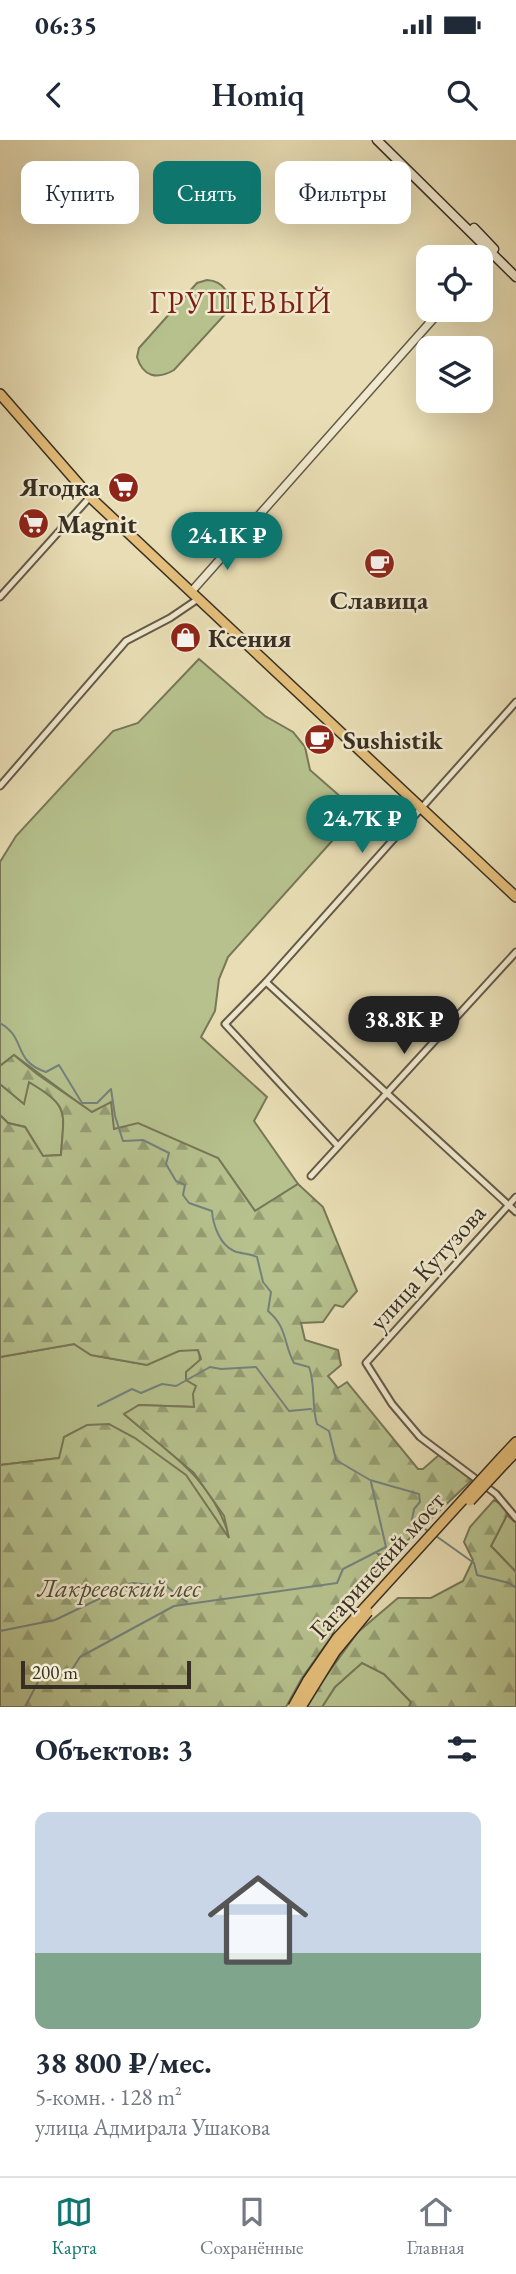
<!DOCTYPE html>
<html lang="ru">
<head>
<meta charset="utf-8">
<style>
	body { margin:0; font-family:"EB Garamond",serif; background:#f2f2f3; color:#1f2937; height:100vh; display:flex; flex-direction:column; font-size:26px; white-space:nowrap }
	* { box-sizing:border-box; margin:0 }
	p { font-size:23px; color:#747a83 }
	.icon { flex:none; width:38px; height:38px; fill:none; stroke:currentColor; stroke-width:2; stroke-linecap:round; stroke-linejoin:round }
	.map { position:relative; height:1567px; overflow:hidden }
	.side { display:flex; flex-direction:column; background:#fff; flex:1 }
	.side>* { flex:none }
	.hud { position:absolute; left:21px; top:21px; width:474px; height:63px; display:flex; gap:14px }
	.controls { position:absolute; left:416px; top:105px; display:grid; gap:14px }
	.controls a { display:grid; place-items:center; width:77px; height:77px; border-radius:14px; background:#fff; box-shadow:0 7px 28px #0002; font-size:35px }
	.scale { position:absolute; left:21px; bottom:18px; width:170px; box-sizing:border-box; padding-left:7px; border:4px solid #382f24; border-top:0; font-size:19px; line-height:24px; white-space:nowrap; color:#382f24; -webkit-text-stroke:5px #f0e9ce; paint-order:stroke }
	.price { position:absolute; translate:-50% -60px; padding:0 16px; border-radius:24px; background:#0f766e; color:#fff; font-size:23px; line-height:46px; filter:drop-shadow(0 2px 4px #0008) }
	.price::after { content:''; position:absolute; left:50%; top:42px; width:21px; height:16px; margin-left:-10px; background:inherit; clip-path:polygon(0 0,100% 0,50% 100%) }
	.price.on { background:#222; color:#fff }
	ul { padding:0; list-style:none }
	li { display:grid; align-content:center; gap:14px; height:371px; padding:0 35px }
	li span { display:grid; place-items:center; height:217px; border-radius:14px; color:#555 }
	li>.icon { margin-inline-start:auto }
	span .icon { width:126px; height:126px; fill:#fffc; stroke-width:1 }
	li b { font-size:30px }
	h2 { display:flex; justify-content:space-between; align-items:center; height:84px; padding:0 35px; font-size:30px }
	.pill { padding:0 24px; border-radius:14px; background:#fff; box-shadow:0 7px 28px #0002; font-size:24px; line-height:63px }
	.pill.on { background:#0f766e; color:#fff }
	.status { display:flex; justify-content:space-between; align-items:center; height:49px; padding:0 35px; background:#fff; direction:ltr }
	.status svg { height:19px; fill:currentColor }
	header { display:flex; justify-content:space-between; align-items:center; height:91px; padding:0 35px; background:#fff; font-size:32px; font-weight:600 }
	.tab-bar { display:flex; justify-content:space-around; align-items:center; height:98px; border-top:2px solid #e0e1e3; background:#fff; font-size:19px; color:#747a83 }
	.tab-bar a { display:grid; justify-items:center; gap:4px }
	.tab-bar .on { color:#0f766e }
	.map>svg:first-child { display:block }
	.green { fill:#b6c18d; stroke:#777858; stroke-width:2 }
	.forest { fill:url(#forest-firs); stroke:#777858; stroke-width:2 }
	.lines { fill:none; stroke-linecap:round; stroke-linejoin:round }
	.stream { stroke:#74827d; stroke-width:2 }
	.minor-casing { stroke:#645a48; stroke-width:9 }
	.tertiary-casing { stroke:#645a48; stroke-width:10 }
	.secondary-casing { stroke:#382f24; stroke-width:11 }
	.primary-casing { stroke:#382f24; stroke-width:12 }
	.minor { stroke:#f0e9ce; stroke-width:5 }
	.tertiary { stroke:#f0e9ce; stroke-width:7 }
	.secondary { stroke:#f0e9ce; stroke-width:8 }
	.primary { stroke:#e4be7a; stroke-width:9 }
	.primary-bridge-casing { stroke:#382f24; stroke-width:12; stroke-linecap:butt }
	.primary-bridge { stroke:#e4be7a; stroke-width:9 }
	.labels { text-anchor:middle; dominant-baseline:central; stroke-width:5; stroke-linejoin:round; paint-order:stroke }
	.poi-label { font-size:26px; font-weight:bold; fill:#382f24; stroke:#f0e9ce; text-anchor:start }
	.street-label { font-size:26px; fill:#382f24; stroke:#f0e9ce }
	.park-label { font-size:26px; font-style:italic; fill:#514c39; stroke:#f0e9ce }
	.quarter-label { font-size:30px; letter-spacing:2px; fill:#7a1f14; stroke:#f0e9ce }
</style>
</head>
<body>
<div class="status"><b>06:35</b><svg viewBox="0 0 49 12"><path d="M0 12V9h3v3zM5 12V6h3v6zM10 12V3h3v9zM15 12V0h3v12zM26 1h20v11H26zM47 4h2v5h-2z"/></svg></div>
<header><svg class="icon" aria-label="back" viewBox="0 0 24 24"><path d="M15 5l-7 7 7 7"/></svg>Homiq<svg class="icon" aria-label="search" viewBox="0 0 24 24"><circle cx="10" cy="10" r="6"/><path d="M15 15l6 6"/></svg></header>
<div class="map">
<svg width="516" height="1567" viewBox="0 0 516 1567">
	<defs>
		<pattern id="forest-firs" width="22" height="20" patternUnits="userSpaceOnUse" patternTransform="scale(1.75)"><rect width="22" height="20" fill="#b6c18d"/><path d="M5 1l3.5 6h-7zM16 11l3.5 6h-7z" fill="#959d73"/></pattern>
	</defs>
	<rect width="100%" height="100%" fill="#e8ddb4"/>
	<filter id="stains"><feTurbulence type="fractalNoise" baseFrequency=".00286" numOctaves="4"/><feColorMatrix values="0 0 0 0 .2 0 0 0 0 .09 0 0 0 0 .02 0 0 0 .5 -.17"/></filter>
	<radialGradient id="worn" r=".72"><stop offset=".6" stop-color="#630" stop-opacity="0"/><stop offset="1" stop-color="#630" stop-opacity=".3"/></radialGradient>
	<!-- green -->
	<g class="green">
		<path d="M 207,140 C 224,141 232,155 228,171 L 174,230 C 157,240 143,237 137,217 L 139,208 L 197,143 Z"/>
		<polygon points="199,519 265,576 293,592 305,607 310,630 358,672 228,817 219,839 215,871 201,897 267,957 254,981 298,1044 255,1071 218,1018 114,989 14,915 0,926 0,722 16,696 113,591 138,583"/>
		<path d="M 29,942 C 70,967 64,970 61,1015 L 43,1016 L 25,987 L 8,983 L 0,975 L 0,944 L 23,963 Z"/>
		<path d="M 74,1204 L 91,1215 L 147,1225 L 179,1210 L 198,1210 C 205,1229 192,1247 195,1267 L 139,1265 L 125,1275 C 169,1312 215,1341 230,1400 L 59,1318 L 0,1325 L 0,1217 Z"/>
		<polygon points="507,1375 516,1383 516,1432 491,1406"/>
		<polygon points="362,1522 384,1534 411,1562 409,1567 322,1567 335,1547"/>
	</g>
	<!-- forest -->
	<g class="forest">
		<path d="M 14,915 L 37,934 L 92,972 L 111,962 L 114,989 L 138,983 L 218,1018 L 255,1071 L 298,1044 L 323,1067 L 357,1151 L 343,1167 L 335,1165 L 323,1182 L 301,1183 L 305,1200 L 338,1210 L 341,1225 L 328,1236 L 338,1248 L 347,1242 L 418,1329 L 423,1329 L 439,1315 L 473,1339 L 390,1417 L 378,1414 L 385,1422 L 342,1466 L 332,1496 L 302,1538 L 286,1567 L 0,1567 L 0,1325 L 59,1318 L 64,1297 L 87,1285 L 109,1284 L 135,1298 L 186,1335 L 229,1398 L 224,1376 L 194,1333 L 124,1274 L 139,1265 L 194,1267 L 193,1254 L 196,1246 L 186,1240 L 186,1232 L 201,1219 L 198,1210 L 179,1211 L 147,1225 L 91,1215 L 74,1204 L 0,1217 L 0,975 L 8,983 L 25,987 L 43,1016 L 61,1015 C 64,970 70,967 29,942 L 24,964 L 0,944 L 0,926 Z"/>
		<polygon points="494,1360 505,1367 507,1375 491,1406 516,1432 516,1567 409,1567 411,1562 384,1534 362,1523 335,1547 322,1567 307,1567 318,1547 358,1492 398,1458 431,1458 463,1441 473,1420 464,1402 470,1387"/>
	</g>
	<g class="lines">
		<!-- stream -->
		<g class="stream">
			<path d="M 0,883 C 27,898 12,921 46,932 L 59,925 L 82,963 L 97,963 L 111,949 L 115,976 L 123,1001 L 143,1000 L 169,1013 L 166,1024 L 176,1041 L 185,1045 L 183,1055 L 189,1063 L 212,1071 C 213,1085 220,1105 234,1111 C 241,1114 249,1113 257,1117 L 263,1142 L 271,1152 L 268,1171 C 288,1188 283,1203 294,1223 L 309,1227 C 316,1246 311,1264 317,1284 L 329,1291 L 336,1320 L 370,1340 L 419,1354 L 420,1362 L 414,1369 L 412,1380 L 428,1391"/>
			<polyline points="98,1266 132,1249 141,1253 162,1244 176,1246 210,1227 221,1229 256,1227 289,1271 311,1269"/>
			<polyline points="436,1396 474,1423 477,1435 509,1443 516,1448"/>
			<polyline points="0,1491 55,1480 132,1443 166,1446 187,1462"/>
			<polyline points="25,1567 39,1540 71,1531 80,1517 174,1466 337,1443 343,1429 386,1407 371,1342"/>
		</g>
		<defs>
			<g id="minor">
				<polyline points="0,457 90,357"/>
				<polyline points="0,646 126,501 170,478 198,459"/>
				<polyline points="266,842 516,1072"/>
				<polyline points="338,1006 225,884 266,842 516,562"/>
				<polyline points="311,1036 516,812"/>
				<polyline points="516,1057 366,1223 392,1264 420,1297 496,1354 516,1378"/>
			</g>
			<g id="tertiary">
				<polyline points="481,124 491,113"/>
				<polyline points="191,452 441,170"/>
			</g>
			<g id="secondary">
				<polyline points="377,0 516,137"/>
				<polyline points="474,88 494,109"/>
			</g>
			<g id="primary">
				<polyline points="0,254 90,357 516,757"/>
				<polyline points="501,1318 516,1302"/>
				<polyline points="506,1322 516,1312"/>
			</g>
		</defs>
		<!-- minor casing -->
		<use href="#minor" class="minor-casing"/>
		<!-- tertiary casing -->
		<use href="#tertiary" class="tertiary-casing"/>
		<!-- secondary casing -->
		<use href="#secondary" class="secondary-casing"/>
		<!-- primary casing -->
		<use href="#primary" class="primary-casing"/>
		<!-- minor -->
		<use href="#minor" class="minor"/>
		<!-- tertiary -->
		<use href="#tertiary" class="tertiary"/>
		<!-- secondary -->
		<use href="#secondary" class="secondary"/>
		<!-- primary -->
		<use href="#primary" class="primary"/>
		<defs>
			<g id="primary-bridge">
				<polyline points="470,1361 506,1322"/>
				<polyline points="293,1567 308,1540 337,1498 501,1318"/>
				<polyline points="301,1567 335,1512 368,1472"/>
			</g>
		</defs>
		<!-- primary-bridge casing -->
		<use href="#primary-bridge" class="primary-bridge-casing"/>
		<!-- primary-bridge -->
		<use href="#primary-bridge" class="primary-bridge"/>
	</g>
	<!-- icons -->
	<defs>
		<symbol id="supermarket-disc" viewBox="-11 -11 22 22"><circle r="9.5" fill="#8f2418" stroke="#f0e9ce"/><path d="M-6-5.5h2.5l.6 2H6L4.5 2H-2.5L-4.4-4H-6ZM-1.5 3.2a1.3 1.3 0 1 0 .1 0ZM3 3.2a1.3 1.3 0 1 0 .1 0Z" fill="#fff"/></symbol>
		<symbol id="cafe-disc" viewBox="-11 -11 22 22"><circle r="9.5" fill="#8f2418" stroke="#f0e9ce"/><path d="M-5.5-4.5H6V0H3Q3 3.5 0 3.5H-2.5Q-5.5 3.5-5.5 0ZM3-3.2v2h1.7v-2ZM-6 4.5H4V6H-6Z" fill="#fff"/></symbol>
		<symbol id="shop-disc" viewBox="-11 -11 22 22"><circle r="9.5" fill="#8f2418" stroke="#f0e9ce"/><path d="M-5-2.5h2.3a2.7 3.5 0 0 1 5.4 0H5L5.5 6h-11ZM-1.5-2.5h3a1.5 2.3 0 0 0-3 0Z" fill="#fff"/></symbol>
	</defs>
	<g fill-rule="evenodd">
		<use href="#supermarket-disc" x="106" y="330" width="35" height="35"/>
		<use href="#supermarket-disc" x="16" y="366" width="35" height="35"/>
		<use href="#cafe-disc" x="362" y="406" width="35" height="35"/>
		<use href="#shop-disc" x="168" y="480" width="35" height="35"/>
		<use href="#cafe-disc" x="302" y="582" width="35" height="35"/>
	</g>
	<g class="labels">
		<!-- poi labels -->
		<g class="poi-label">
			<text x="100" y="347" text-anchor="end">Ягодка</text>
			<text x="57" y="384">Magnit</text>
			<text x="379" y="460" text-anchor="middle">Славица</text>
			<text x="208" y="498">Ксения</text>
			<text x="343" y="600">Sushistik</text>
		</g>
		<!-- street labels -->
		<g class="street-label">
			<text transform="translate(427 1127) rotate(-48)">улица Кутузова</text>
			<text transform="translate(377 1425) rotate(-48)">Гагаринский мост</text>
		</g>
		<!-- park labels -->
		<g class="park-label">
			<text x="119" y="1448">Лакреевский лес</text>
		</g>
		<!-- quarter labels -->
		<g class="quarter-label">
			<text x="241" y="162">ГРУШЕВЫЙ</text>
		</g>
	</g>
	<rect width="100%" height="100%" filter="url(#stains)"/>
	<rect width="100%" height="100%" fill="url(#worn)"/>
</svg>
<div class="controls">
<a><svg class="icon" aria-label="locate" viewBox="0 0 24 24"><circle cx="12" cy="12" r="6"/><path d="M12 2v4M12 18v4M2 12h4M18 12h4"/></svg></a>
<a><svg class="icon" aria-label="layers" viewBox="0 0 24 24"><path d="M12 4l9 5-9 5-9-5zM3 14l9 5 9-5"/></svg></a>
</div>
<div class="scale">200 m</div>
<b class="price" style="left:227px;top:432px">24.1K ₽</b>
<b class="price" style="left:362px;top:715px">24.7K ₽</b>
<b class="price on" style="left:404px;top:916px">38.8K ₽</b>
<div class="hud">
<a class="pill">Купить</a>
<a class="pill on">Снять</a>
<a class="pill">Фильтры</a>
</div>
</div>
<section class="side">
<h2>Объектов: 3<svg class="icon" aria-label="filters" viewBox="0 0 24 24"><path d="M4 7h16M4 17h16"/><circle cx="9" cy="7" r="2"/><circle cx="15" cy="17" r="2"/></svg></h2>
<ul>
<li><span style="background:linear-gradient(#c9d6e8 65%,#7fa58c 0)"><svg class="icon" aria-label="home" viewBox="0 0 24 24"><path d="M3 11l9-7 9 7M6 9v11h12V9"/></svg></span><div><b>38 800 ₽/мес.</b><p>5-комн. · 128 m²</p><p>улица Адмирала Ушакова</p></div></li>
</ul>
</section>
<nav class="tab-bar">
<a class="on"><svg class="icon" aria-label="map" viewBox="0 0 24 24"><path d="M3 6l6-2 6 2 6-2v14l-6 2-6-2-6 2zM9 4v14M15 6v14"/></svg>Карта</a>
<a><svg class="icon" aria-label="saved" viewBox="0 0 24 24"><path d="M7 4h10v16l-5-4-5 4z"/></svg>Сохранённые</a>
<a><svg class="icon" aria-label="home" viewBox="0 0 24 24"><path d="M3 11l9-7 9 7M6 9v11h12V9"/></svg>Главная</a>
</nav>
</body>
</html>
